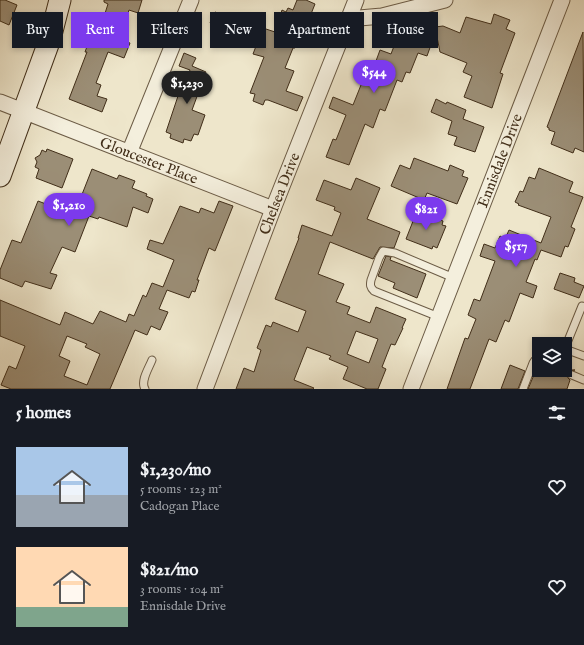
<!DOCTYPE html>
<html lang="en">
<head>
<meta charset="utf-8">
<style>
	body { margin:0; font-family:"IM FELL English",serif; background:#242831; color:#f1f3f6; height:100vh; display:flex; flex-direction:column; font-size:15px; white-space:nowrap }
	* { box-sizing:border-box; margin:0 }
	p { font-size:13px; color:#9ea1a6 }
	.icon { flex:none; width:22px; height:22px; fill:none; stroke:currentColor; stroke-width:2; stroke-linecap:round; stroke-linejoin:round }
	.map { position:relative; height:389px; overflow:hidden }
	.side { display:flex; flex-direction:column; background:#171b24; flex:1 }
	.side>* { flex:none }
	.hud { position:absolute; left:12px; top:12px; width:560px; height:36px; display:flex; gap:8px }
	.tools { position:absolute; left:532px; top:337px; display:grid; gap:8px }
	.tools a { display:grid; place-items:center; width:40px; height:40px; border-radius:0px; background:#171b24; box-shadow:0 2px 6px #0003; font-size:20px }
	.price { position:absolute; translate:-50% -34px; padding:0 9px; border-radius:14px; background:#7c3aed; color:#fff; font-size:13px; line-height:26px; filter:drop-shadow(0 1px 2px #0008) }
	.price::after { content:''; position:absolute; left:50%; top:24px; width:12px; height:9px; margin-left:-6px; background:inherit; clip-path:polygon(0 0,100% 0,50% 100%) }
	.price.active { background:#222; color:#fff }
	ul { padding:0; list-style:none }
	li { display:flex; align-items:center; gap:12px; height:100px; padding:0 16px }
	li span { display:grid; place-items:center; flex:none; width:112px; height:80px; border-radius:0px; color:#555 }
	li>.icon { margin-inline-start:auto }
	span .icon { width:48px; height:48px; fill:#fffc; stroke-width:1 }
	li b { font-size:17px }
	h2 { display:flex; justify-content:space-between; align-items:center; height:48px; padding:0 16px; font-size:17px }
	.tag { padding:0 14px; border-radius:0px; background:#171b24; box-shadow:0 2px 6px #0003; font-size:14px; line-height:36px }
	.tag.active { background:#7c3aed; color:#fff }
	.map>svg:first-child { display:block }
	.building { fill:#9b8e76; stroke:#412e19; fill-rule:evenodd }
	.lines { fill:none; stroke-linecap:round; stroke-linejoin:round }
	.lane-casing { stroke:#6c5c46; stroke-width:9 }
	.street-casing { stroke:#6c5c46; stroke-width:17 }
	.secondary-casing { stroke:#412e19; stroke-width:23 }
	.lane { stroke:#f4efdd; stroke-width:7 }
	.street { stroke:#f4efdd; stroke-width:15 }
	.secondary { stroke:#f4efdd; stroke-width:21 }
	.labels { text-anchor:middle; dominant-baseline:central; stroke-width:3; stroke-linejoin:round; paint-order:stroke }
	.street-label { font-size:15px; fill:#412e19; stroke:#f4efdd }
</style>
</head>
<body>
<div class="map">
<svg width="584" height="389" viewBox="0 0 584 389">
	<rect width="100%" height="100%" fill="#eee6cb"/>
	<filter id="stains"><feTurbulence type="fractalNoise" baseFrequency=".005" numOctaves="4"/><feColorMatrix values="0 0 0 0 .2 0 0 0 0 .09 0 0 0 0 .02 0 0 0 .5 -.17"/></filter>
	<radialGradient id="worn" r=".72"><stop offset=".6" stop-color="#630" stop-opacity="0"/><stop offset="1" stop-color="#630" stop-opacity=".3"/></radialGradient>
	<!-- building -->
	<g class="building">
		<polygon points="0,0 5,0 17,5 9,25 0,21"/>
		<polygon points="104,0 142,0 138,13 129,10 127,16 124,15 116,38 130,43 124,58 108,52 96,83 101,85 97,96 107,99 102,112 69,99 87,52 85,52 93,30 99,32 108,4 104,2"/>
		<polygon points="297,0 306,0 315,4 311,14 313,15 309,25 307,24 300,43 297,42 295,48 293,48 285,68 294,71 286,91 303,97 297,111 268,100 265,100 263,105 253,101 255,94 250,93 264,57 253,54 263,28 275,32 282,10 286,12 288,8 293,10"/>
		<polygon points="215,12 241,21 236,34 233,33 230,39 211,32 214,24 210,23"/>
		<polygon points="494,14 510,20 506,29 515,33 500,73 503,74 492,108 464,97 472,76 463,72 467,63 440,52 435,27 443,26 460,33 466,17 491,24"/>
		<polygon points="583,32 584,152 575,148 573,153 551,144 555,132 549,130 549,128 547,127"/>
		<polygon points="399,33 418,40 419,37 432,42 427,56 418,53 410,73 406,72 402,82 397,80 385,111 380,109 373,128 365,124 349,165 326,157 333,139 336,140 346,115 329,108 333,97 353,105 367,70 372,72 380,50 391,54"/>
		<polygon points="184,53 196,58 192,66 206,72 192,110 205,115 198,135 194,134 191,141 184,139 183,143 170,138 171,134 166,132 180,90 182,91 190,70 179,66"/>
		<polygon points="436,99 446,104 447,102 466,110 463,119 484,127 475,152 454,145 457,137 448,134 452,121 431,112"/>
		<polygon points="47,149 73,159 62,188 36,178 39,169 35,167 37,162 35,158 40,155 42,150 46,152"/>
		<polygon points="414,158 448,171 450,165 464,171 462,176 468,178 457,204 427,193 424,200 391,186 400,165 410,169"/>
		<polygon points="539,168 573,182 569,192 583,197 571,227 575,229 568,247 565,246 561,257 541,250 537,260 535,259 526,282 537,286 533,298 520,293 509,322 505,320 496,342 489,339 470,389 447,389 465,338 468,339 476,319 468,315 474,299 480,301 495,261 480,256 484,244 495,248 500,236 505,239 509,230 541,243 551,217 518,205 519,204 515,202 520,191 523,192 529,177 535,179"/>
		<polygon points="92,169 117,179 119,175 135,181 132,188 147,194 146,196 153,199 148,213 133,207 127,227 99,217 98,219 89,216 75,252 62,247 50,273 57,275 51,289 25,281 22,287 0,278 0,270 12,240 21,243 38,201 67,212 74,194 81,197"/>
		<path d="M 356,178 L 380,188 L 367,219 L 400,232 L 394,248 L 380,247 L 373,259 L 330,242 L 318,274 L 344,284 L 336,302 L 350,307 L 347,314 L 370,323 L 376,307 L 406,319 L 402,328 L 403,328 L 395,345 L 391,344 L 382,367 L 386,369 L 378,389 L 367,389 L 343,379 L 348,367 L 329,359 L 331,356 L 307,347 L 294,380 L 314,388 L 313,389 L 236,389 L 244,368 L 254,372 L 261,350 L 257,348 L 266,325 L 271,327 L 273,322 L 298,332 L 306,311 L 275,299 L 299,238 L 298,238 L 302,225 L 332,236 L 341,213 L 334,210 L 335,207 L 316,200 L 324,180 L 351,190 ZM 356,331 L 378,339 L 369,363 L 347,354 Z"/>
		<path d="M 219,201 L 233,206 L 215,251 L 209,248 L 197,280 L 199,280 L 195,292 L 192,291 L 189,298 L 167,290 L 159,309 L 168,312 L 160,330 L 151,326 L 147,335 L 135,330 L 110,389 L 11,389 L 1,385 L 9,366 L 16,369 L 25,346 L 0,336 L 0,300 L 60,325 L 65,312 L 93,324 L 100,311 L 126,322 L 129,314 L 134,316 L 143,295 L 146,297 L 152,283 L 163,287 L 174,260 L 147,249 L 150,240 L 163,244 L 180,206 L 199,213 L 201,208 L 214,213 ZM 67,336 L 87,344 L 85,347 L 100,354 L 87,385 L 64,376 L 70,361 L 59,356 Z"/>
		<polygon points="417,211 443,221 442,225 446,226 437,248 433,246 432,249 406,239"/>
		<polygon points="386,256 391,257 390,260 426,274 417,298 393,288 395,283 378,276"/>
		<polygon points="560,273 575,278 574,282 584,286 579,298 554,289"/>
		<polygon points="510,365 525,371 518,389 501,389"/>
		<polygon points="536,370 575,370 569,371 567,373 568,378 570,380 567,389 528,389"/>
	</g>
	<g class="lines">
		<defs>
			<g id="lane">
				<path d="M 439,317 L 374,291 C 370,287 370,285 371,280 L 379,258 L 383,251 L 395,253 L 454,278"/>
				<polyline points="565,348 582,306 584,307"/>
				<polyline points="565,349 584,356"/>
				<polyline points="572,375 584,380"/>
				<path d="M 145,389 C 140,381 149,368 152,360"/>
				<polyline points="523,389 533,363 535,360 538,361"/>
			</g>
			<g id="street">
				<polyline points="348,19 382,16 445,0"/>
				<path id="s1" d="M 0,102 L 273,209"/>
				<polyline points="129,153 191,0"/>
				<path id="s2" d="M 205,389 L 273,209 L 356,0"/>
				<path id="s3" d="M 411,389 L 562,0"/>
			</g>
			<polyline id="secondary" points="0,176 50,39 60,0"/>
		</defs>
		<!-- lane casing -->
		<use href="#lane" class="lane-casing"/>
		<!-- street casing -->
		<use href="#street" class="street-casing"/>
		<!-- secondary casing -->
		<use href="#secondary" class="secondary-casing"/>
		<!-- lane -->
		<use href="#lane" class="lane"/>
		<!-- street -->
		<use href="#street" class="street"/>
		<!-- secondary -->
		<use href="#secondary" class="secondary"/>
	</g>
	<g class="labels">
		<!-- street labels -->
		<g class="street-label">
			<text stroke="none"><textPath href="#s1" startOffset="160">Gloucester Place</textPath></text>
			<text stroke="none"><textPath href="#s3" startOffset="245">Ennisdale Drive</textPath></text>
			<text stroke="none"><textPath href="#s2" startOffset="209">Chelsea Drive</textPath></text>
		</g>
	</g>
	<rect width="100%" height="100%" filter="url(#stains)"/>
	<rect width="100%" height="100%" fill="url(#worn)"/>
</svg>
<div class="tools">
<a><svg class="icon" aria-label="layers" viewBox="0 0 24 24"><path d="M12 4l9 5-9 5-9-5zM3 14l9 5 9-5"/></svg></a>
</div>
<b class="price" style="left:374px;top:94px">$544</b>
<b class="price active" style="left:187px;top:105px">$1,230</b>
<b class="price" style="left:69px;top:227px">$1,210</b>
<b class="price" style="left:426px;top:231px">$821</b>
<b class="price" style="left:516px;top:268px">$517</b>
<div class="hud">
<a class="tag">Buy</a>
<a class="tag active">Rent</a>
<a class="tag">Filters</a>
<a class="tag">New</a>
<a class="tag">Apartment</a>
<a class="tag">House</a>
</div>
</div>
<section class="side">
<h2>5 homes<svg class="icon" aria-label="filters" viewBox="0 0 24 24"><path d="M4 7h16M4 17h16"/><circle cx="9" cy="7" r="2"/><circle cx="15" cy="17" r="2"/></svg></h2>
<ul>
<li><span style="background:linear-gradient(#a9c7e8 60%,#9aa5b1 0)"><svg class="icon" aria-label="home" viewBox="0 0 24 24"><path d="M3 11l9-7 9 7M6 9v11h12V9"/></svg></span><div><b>$1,230/mo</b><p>5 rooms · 123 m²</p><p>Cadogan Place</p></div><svg class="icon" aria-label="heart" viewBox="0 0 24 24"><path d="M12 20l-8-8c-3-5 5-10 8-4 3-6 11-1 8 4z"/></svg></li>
<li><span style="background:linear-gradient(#ffd9b3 75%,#7fa58c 0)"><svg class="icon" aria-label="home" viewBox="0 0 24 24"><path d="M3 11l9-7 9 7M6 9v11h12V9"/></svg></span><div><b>$821/mo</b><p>3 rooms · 104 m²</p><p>Ennisdale Drive</p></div><svg class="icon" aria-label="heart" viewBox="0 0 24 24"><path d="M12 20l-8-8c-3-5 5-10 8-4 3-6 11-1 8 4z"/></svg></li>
</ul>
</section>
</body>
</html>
